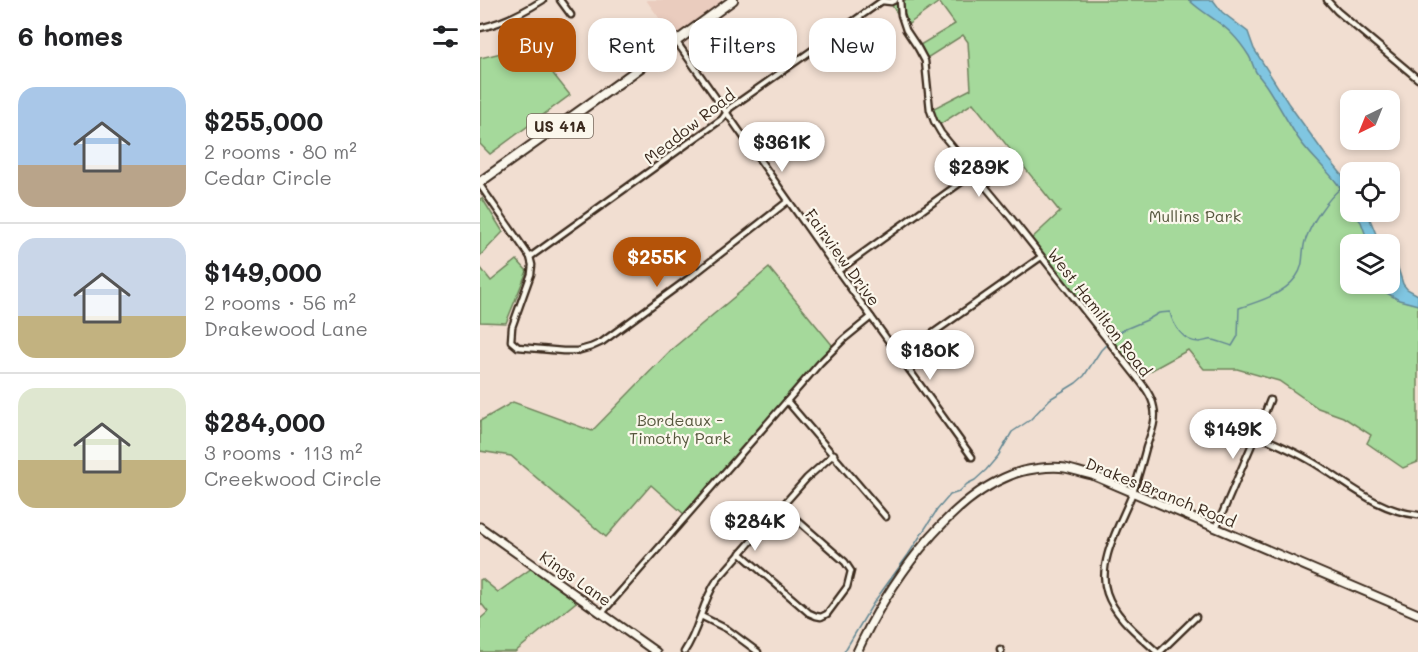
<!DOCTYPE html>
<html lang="en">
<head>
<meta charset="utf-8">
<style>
	body { margin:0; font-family:Mali,sans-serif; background:#f6f6f6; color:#202124; height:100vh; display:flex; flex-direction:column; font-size:22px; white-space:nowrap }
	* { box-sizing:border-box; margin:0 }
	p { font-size:20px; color:#757577 }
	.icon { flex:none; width:33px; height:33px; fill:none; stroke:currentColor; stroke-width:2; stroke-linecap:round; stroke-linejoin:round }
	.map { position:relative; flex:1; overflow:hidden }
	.sheet { display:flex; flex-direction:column; background:#fff; width:480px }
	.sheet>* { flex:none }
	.top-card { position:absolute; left:18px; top:18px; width:570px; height:54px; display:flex; gap:12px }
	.needle { width:39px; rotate:223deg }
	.controls { position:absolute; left:860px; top:90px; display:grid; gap:12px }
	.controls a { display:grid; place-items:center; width:60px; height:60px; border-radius:12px; background:#fff; box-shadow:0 3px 9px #0003; font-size:30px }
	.price { position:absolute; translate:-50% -51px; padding:0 14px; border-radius:21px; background:#fff; color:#222; font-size:20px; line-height:39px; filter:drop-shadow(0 2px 3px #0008) }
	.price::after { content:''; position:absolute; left:50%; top:36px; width:18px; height:14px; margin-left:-9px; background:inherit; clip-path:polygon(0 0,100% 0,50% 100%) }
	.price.current { background:#b45309; color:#fff }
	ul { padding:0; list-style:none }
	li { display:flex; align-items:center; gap:18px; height:150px; padding:0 18px }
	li+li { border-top:2px solid #e0e0e0 }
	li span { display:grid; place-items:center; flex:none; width:168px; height:120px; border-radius:18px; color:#555 }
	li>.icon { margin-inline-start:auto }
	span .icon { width:72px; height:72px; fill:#fffc; stroke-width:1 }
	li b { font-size:26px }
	h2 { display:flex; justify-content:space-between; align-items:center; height:72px; padding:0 18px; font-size:26px }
	.pill { padding:0 21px; border-radius:18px; background:#fff; box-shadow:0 3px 9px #0003; font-size:21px; line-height:54px }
	.pill.current { background:#b45309; color:#fff }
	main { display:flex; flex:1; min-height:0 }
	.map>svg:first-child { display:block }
	.built { fill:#eaccbe }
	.green { fill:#a5d99b; stroke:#70825c; stroke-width:1.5 }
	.water { fill:#80c6e1; stroke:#648893; stroke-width:1.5 }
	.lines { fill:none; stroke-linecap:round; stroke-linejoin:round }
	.stream { stroke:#648893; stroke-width:1.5 }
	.street-casing { stroke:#3b2a1e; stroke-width:9 }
	.secondary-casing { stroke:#3b2a1e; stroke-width:11 }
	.primary-casing { stroke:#3b2a1e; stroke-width:12 }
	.street { stroke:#fbf7ec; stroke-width:4.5 }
	.secondary { stroke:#fbf7ec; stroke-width:7 }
	.primary { stroke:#fbf7ec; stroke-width:8 }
	.labels { text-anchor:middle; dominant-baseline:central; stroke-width:4.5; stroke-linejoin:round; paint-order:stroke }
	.shield { fill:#fbf7ec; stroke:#75685c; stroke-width:1.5 }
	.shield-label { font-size:15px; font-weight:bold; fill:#3b2a1e }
	.street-label { font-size:16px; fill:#3b2a1e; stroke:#fbf7ec }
	.park-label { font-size:16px; fill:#56563d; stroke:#fbf7ec }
</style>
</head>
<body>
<main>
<section class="sheet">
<h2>6 homes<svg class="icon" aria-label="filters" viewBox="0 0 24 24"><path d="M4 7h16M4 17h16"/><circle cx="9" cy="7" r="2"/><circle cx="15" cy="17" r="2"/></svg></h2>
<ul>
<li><span style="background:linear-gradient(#a9c7e8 65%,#b9a48a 0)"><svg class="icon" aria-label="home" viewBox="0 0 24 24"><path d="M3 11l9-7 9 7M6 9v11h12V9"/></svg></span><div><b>$255,000</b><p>2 rooms · 80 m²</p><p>Cedar Circle</p></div></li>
<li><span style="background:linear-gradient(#c9d6e8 65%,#c2b280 0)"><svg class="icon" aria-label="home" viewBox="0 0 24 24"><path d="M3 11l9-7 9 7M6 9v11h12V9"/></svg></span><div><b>$149,000</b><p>2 rooms · 56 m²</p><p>Drakewood Lane</p></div></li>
<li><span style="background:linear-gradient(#dfe7d0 60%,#c2b280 0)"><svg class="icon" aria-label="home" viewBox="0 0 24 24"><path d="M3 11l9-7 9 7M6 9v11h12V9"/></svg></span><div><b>$284,000</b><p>3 rooms · 113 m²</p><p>Creekwood Circle</p></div></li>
</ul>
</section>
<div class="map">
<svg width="938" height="652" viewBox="0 0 938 652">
	<rect width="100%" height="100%" fill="#f1ded1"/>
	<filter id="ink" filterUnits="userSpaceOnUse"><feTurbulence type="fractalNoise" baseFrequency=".0167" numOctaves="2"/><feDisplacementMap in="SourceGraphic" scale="12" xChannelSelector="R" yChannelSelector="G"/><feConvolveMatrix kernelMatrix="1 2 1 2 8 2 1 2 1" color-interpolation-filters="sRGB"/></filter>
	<g filter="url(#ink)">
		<!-- built -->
		<polygon class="built" points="166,0 253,0 196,41"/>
		<!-- green -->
		<g class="green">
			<polygon points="408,0 720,0 761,39 870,199 870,212 877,212 893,244 870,244 870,284 909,284 938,301 938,462 923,468 887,443 891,435 863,417 838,408 799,381 757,369 724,369 708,350 661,376 551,239 580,212 493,103 459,125 452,109 491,89 488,42 483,35 447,58 440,45 475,24 459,2 426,26"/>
			<polygon points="51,46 90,95 10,154 0,144 0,58"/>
			<polygon points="2,198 23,232 0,256 0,199"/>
			<polygon points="37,260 47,271 26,323 0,322 0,267 11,281"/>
			<polygon points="289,268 353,346 205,515 171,485 126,537 31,456 0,451 0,421 33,402 112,431 192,349"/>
			<polygon points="55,566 101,598 35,652 0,652 0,619 8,612 0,602 0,580 2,579 18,592"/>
		</g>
		<!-- water -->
		<g class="water">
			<path d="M 709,0 L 733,0 L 742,12 L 768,32 L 774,49 L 808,103 L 844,153 L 863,176 L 870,187 L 870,207 C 861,179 834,162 818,138 C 807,121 798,104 787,87 C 784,82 780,78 776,72 C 773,67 772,61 769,56 C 764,48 758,40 752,34 C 740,21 722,13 709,0 Z"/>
			<polygon points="873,212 887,212 900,244 889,244 881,222"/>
			<polygon points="909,257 917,265 923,284 927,289 938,295 938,305 919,300 905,292 903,284 909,284"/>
		</g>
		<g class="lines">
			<!-- stream -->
			<g class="stream">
				<path d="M 631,339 L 643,330 L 667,320 L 679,313 L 690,312 C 693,325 703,342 719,342 C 724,342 728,339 733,340 C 739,341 746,344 752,346 L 758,336 L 759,308 C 778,302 804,294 816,277 C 825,265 821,255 825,241 C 832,222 846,200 862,187"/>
				<polyline points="364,652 394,602 428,555 457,510 470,495 479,492 487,484 495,480 506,470 518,456 532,432 550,420 570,399 596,383 604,376 621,350 628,343"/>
			</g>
			<defs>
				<g id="street">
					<polyline points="80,0 91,15"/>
					<path d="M 420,0 L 421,15 L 426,30 L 438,48 L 445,61 L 450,110 L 454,121 L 461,133 L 528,214 L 656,376 C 664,386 672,396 674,408 C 677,421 670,436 666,448 C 662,463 658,478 653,492 C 642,521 616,562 627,593 C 635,617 659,635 677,652"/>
					<polyline points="847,0 857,11 938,79"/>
					<path d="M 0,28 C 23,23 44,12 63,0"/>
					<polyline points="196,41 358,271 492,457"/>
					<polyline points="0,185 50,257 52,265 51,274 32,327 31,341 38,347 83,351 97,351 111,347 122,342 212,276 308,201"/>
					<polyline points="50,257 242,119 250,108 402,1 411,2 415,0"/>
					<polyline points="358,271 494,173"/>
					<polyline points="419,357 561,257"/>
					<polyline points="307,401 406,517"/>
					<path d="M 776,435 C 798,444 819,453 839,466 C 871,486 899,511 938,515"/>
					<polyline points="736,528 776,435 790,400"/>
					<polyline points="260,553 329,613 336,616 341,617 347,614 367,587 371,571 365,562 301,506"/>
					<polyline points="122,613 340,363 364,339 391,317"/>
					<polyline points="221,616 247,629 278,652"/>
					<polyline points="520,649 521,652"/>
					<path d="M 204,652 C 220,629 221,603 237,580 L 327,478 L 354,454"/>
					<polyline points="680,652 716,617"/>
				</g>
				<g id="secondary">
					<polyline points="0,527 176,652"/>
					<path d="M 377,652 C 406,589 464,501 531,475 C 544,469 571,466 585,468 C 594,470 603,473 612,475 L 938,614"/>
				</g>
				<polyline id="primary" points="0,182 139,83 253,0"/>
			</defs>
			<!-- street casing -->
			<use href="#street" class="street-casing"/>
			<!-- secondary casing -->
			<use href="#secondary" class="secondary-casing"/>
			<!-- primary casing -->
			<use href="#primary" class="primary-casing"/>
			<!-- street -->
			<use href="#street" class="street"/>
			<!-- secondary -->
			<use href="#secondary" class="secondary"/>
			<!-- primary -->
			<use href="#primary" class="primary"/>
		</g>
	</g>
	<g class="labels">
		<!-- shield labels -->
		<rect class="shield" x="47" y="114" width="66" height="24" rx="4.5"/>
		<g class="shield-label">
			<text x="80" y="126">US 41A</text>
		</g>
		<!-- street labels -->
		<g class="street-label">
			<text transform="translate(209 126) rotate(-38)">Meadow Road</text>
			<text transform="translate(363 257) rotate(54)">Fairview Drive</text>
			<text transform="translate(620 312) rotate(52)">West Hamilton Road</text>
			<text transform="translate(681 492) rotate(22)">Drakes Branch Road</text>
			<text transform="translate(96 578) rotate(35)">Kings Lane</text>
		</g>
		<!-- park labels -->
		<g class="park-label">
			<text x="715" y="215">Mullins Park</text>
			<text x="200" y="419">Bordeaux -<tspan x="200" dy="18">Timothy Park</tspan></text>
		</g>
	</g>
</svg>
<div class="controls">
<a><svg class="needle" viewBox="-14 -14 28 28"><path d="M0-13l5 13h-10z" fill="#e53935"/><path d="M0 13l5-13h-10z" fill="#757577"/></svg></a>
<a><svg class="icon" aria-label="locate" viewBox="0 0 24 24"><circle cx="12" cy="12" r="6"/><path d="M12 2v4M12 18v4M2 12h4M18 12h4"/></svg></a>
<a><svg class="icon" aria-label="layers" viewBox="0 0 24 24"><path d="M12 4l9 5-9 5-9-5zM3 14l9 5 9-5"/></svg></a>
</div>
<b class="price" style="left:302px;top:173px">$361K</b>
<b class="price" style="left:499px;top:198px">$289K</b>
<b class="price current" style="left:177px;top:288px">$255K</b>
<b class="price" style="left:450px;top:381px">$180K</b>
<b class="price" style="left:753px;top:460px">$149K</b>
<b class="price" style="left:275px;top:552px">$284K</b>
<div class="top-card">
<a class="pill current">Buy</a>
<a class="pill">Rent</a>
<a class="pill">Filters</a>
<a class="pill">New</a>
</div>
</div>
</main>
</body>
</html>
